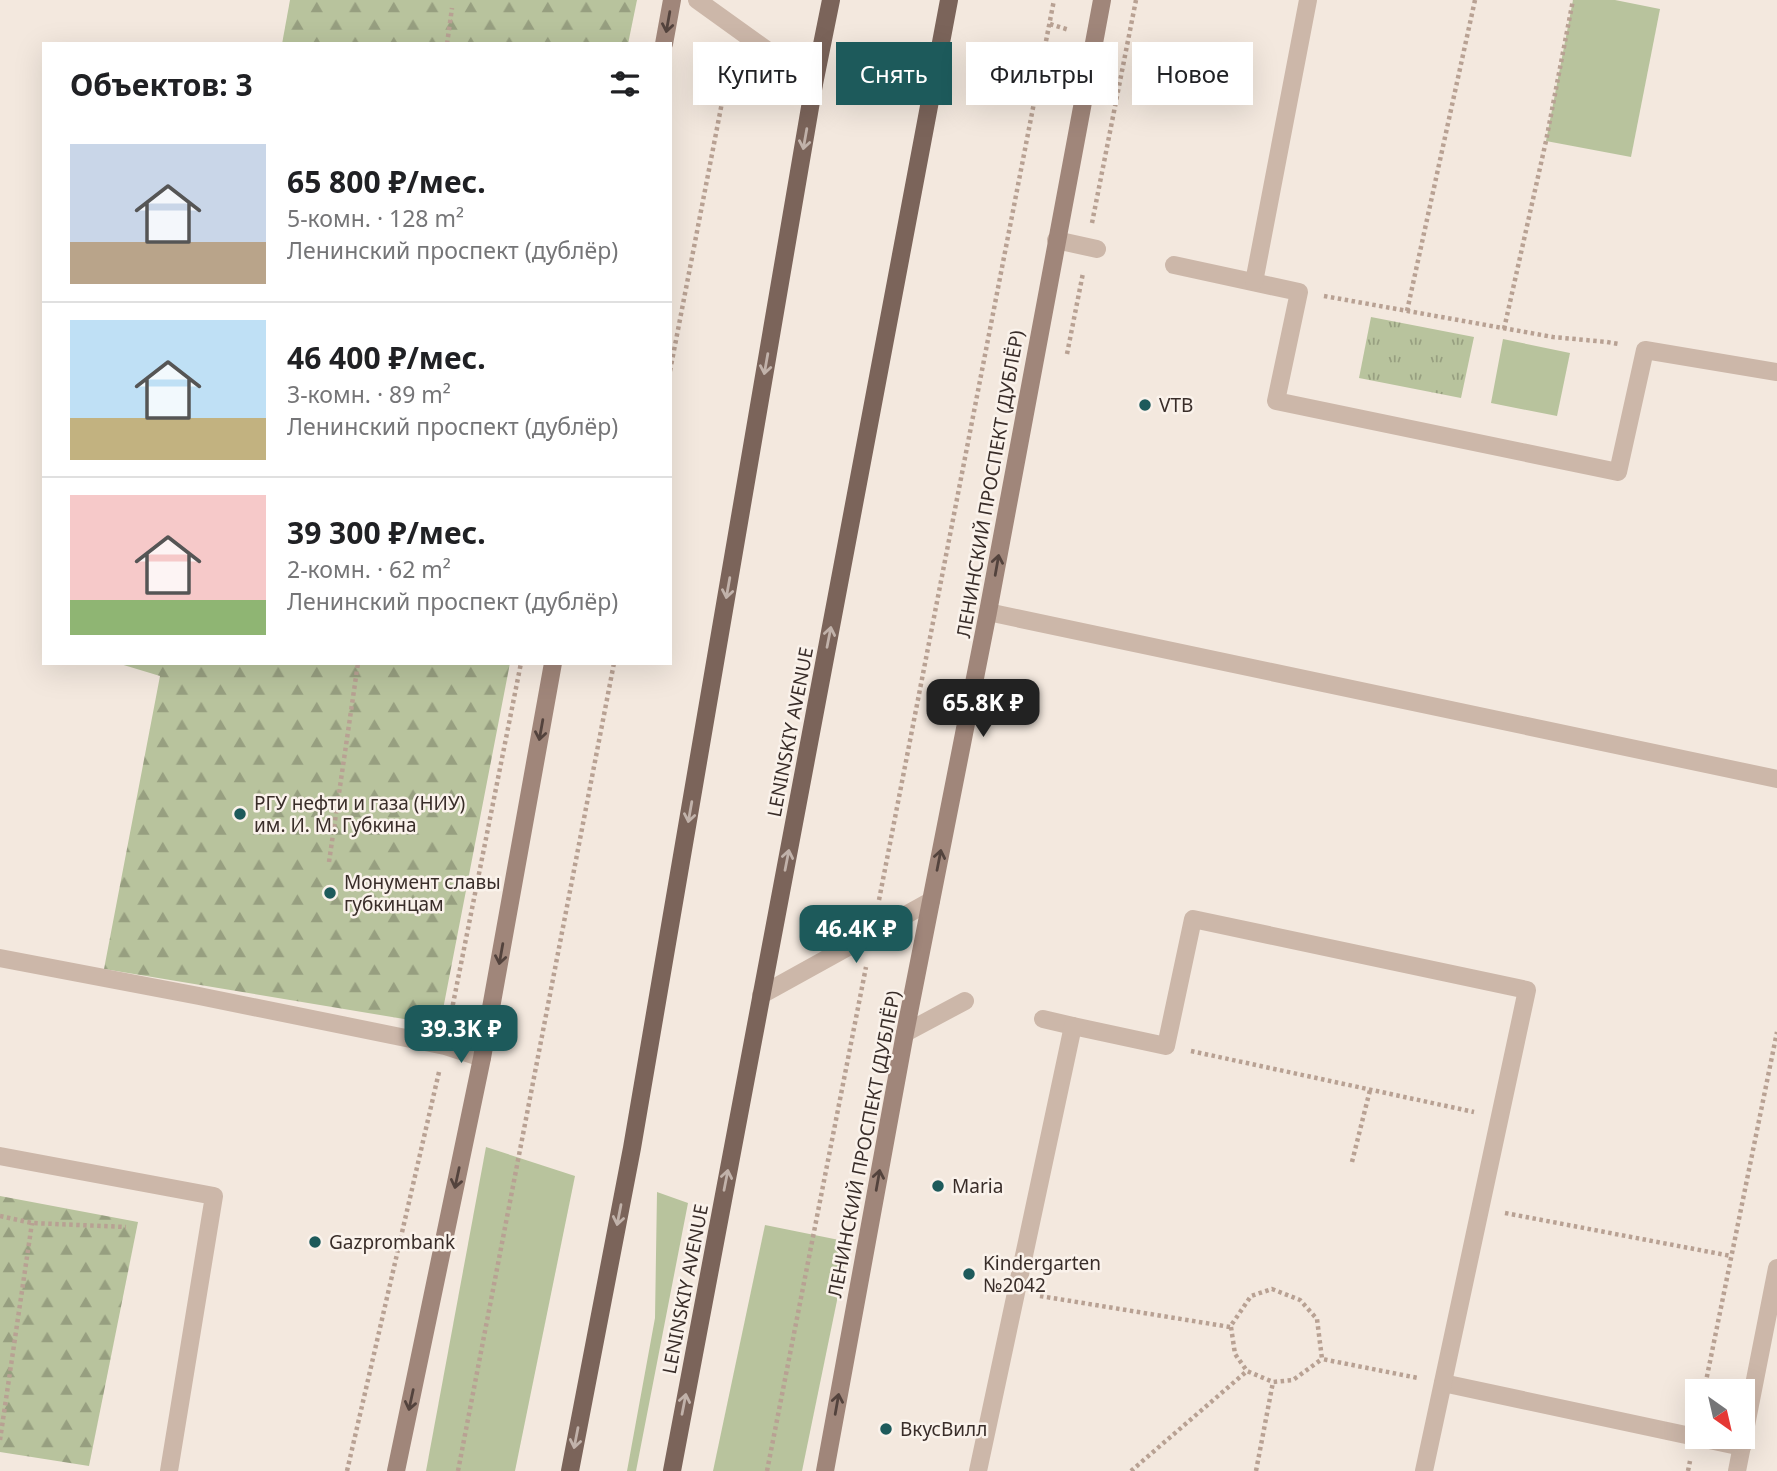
<!DOCTYPE html>
<html lang="ru">
<head>
<meta charset="utf-8">
<style>
	body { margin:0; font-family:"Noto Sans",sans-serif; background:#f2f2f2; color:#202124; height:100vh; display:flex; flex-direction:column; font-size:26px; white-space:nowrap }
	* { box-sizing:border-box; margin:0 }
	p { font-size:23px; color:#757577 }
	.icon { flex:none; width:38px; height:38px; fill:none; stroke:currentColor; stroke-width:2; stroke-linecap:round; stroke-linejoin:round }
	.map { position:relative; flex:1; overflow:hidden }
	.drawer { position:absolute; left:42px; top:42px; width:630px; height:623px; display:flex; flex-direction:column; background:#fff; border-radius:0px; box-shadow:0 7px 28px #0002 }
	.drawer>* { flex:none }
	.top-card { position:absolute; left:693px; top:42px; width:665px; height:63px; display:flex; gap:14px }
	.needle { width:46px; rotate:146deg }
	.fabs { position:absolute; left:1685px; top:1379px; display:grid; gap:14px }
	.fabs a { display:grid; place-items:center; width:70px; height:70px; border-radius:0px; background:#fff; box-shadow:0 7px 28px #0002; font-size:35px }
	.price { position:absolute; translate:-50% -60px; padding:0 16px; border-radius:14px; background:#1d5a5b; color:#fff; font-size:23px; line-height:46px; filter:drop-shadow(0 2px 4px #0008) }
	.price::after { content:''; position:absolute; left:50%; top:42px; width:21px; height:16px; margin-left:-10px; background:inherit; clip-path:polygon(0 0,100% 0,50% 100%) }
	.price.on { background:#222; color:#fff }
	ul { padding:0; list-style:none }
	li { display:flex; align-items:center; gap:21px; height:175px; padding:0 28px }
	li+li { border-top:2px solid #e0e0e0 }
	li span { display:grid; place-items:center; flex:none; width:196px; height:140px; border-radius:0px; color:#555 }
	li>.icon { margin-inline-start:auto }
	span .icon { width:84px; height:84px; fill:#fffc; stroke-width:1 }
	li b { font-size:30px }
	h2 { display:flex; justify-content:space-between; align-items:center; height:84px; padding:0 28px; font-size:30px }
	.pill { padding:0 24px; border-radius:0px; background:#fff; box-shadow:0 7px 28px #0002; font-size:24px; line-height:63px }
	.pill.on { background:#1d5a5b; color:#fff }
	.map>svg:first-child { display:block }
	.green { fill:#b8c39d }
	.forest { fill:url(#forest-firs) }
	.park { fill:url(#park-tufts) }
	.lines { fill:none; stroke-linecap:round; stroke-linejoin:round }
	.path { stroke:#b8a193; stroke-width:4.5; stroke-dasharray:3.5 3.5; stroke-linecap:butt }
	.lane { stroke:#ccb7a9; stroke-width:18 }
	.street { stroke:#ccb7a9; stroke-width:18 }
	.secondary { stroke:#a0867a; stroke-width:18 }
	.primary { stroke:#7b645a; stroke-width:18 }
	.oneway { stroke:#53433d }
	.oneway2 { stroke:#c1b2aa }
	.poi-dot { fill:#1d5a5b; stroke:#faf2eb; stroke-width:2.5 }
	.labels { text-anchor:middle; dominant-baseline:central; stroke-width:5; stroke-linejoin:round; paint-order:stroke }
	.poi-label { font-size:19px; fill:#392d29; stroke:#faf2eb; text-anchor:start }
	.street-label { font-size:19px; fill:#392d29; stroke:#faf2eb }
</style>
</head>
<body>
<div class="map">
<svg width="1777" height="1471" viewBox="0 0 1777 1471">
	<defs>
		<pattern id="forest-firs" width="22" height="20" patternUnits="userSpaceOnUse" patternTransform="scale(1.75)"><rect width="22" height="20" fill="#b8c39d"/><path d="M5 1l3.5 6h-7zM16 11l3.5 6h-7z" fill="#979f80"/></pattern>
		<pattern id="park-tufts" width="24" height="20" patternUnits="userSpaceOnUse" patternTransform="scale(1.75)"><rect width="24" height="20" fill="#b8c39d"/><path d="M3 7l-1-3M5 7V3M7 7l1-3M15 17l-1-3M17 17v-4M19 17l1-3" fill="none" stroke="#979f80"/></pattern>
	</defs>
	<rect width="100%" height="100%" fill="#f3e8de"/>
	<!-- green -->
	<g class="green">
		<polygon points="1573,0 1615,0 1660,9 1631,157 1546,141"/>
		<polygon points="1503,339 1570,353 1557,416 1491,403"/>
		<polygon points="486,1147 575,1176 515,1471 426,1471"/>
		<polygon points="657,1192 688,1203 636,1471 627,1471 655,1318"/>
		<polygon points="765,1225 849,1242 802,1471 713,1471"/>
	</g>
	<!-- forest -->
	<g class="forest">
		<polygon points="290,0 637,0 628,44 282,44"/>
		<polygon points="117,663 510,663 440,1025 104,969 160,676"/>
		<polygon points="0,1196 138,1222 89,1466 0,1452"/>
	</g>
	<!-- park -->
	<polygon class="park" points="1371,317 1474,337 1461,398 1359,378"/>
	<g class="lines">
		<!-- path -->
		<g class="path">
			<polyline points="1050,24 1069,30"/>
			<polyline points="447,44 452,8"/>
			<polyline points="1092,223 1136,0"/>
			<polyline points="1324,296 1553,337 1607,342 1619,344"/>
			<polyline points="1407,311 1475,0"/>
			<polyline points="1504,329 1546,141 1573,0"/>
			<polyline points="1067,354 1083,273"/>
			<polyline points="670,371 731,56"/>
			<polyline points="329,862 358,663"/>
			<polyline points="879,900 1054,0"/>
			<polyline points="450,1019 521,663"/>
			<polyline points="1191,1051 1474,1112"/>
			<polyline points="1352,1162 1370,1090"/>
			<polyline points="1505,1213 1731,1256"/>
			<polyline points="0,1216 32,1223 126,1227"/>
			<polyline points="1040,1296 1230,1327 1251,1296 1272,1289 1300,1300 1317,1319 1322,1359 1418,1378"/>
			<polyline points="1231,1327 1235,1354 1247,1371 1273,1382 1293,1380 1322,1359"/>
			<polyline points="1704,1391 1777,1032"/>
			<polyline points="0,1440 32,1223"/>
			<polyline points="347,1471 439,1072"/>
			<polyline points="458,1471 614,663"/>
			<polyline points="767,1471 866,967"/>
			<polyline points="1131,1471 1247,1371"/>
			<polyline points="1256,1471 1273,1382"/>
			<polyline points="1688,1471 1690,1461"/>
		</g>
		<!-- lane -->
		<g class="lane">
			<polyline points="1056,240 1097,249"/>
			<polyline points="1174,265 1299,292 1276,401 1618,472 1645,350 1777,372"/>
			<polyline points="1254,282 1308,0"/>
			<polyline points="988,612 1777,779"/>
			<polyline points="0,958 199,996 445,1046 482,1058"/>
			<polyline points="1043,1019 1073,1026"/>
			<polyline points="905,1033 965,1001"/>
			<polyline points="0,1156 214,1196 169,1471"/>
			<polyline points="1443,1383 1742,1447"/>
			<polyline points="978,1471 1073,1026 1166,1046 1193,919 1527,990 1424,1471"/>
		</g>
		<!-- street -->
		<g class="street">
			<polyline points="697,0 814,84"/>
			<polyline points="761,995 931,901"/>
			<polyline points="1737,1471 1777,1268"/>
		</g>
		<!-- secondary -->
		<g class="secondary">
			<polyline points="664,44 672,0"/>
			<polyline points="396,1471 482,1058 553,663"/>
			<polyline points="825,1471 905,1033 988,612 1102,0"/>
		</g>
		<!-- primary -->
		<g class="primary">
			<polyline points="570,1471 632,1148 814,84 831,0"/>
			<polyline points="672,1471 949,0"/>
		</g>
	</g>
	<!-- one-way arrows -->
	<defs><path id="oneway-shaft" d="M-6 0H5M1.5-3L5.5 0L1.5 3" fill="none" stroke-width="1.6" stroke-linecap="round" stroke-linejoin="round" transform="scale(1.75)"/></defs>
	<g class="oneway">
		<use href="#oneway-shaft" transform="translate(668 22) rotate(100)"/>
		<use href="#oneway-shaft" transform="translate(997 565) rotate(-80)"/>
		<use href="#oneway-shaft" transform="translate(541 730) rotate(100)"/>
		<use href="#oneway-shaft" transform="translate(939 860) rotate(-79)"/>
		<use href="#oneway-shaft" transform="translate(501 954) rotate(100)"/>
		<use href="#oneway-shaft" transform="translate(457 1178) rotate(102)"/>
		<use href="#oneway-shaft" transform="translate(878 1180) rotate(-80)"/>
		<use href="#oneway-shaft" transform="translate(411 1400) rotate(102)"/>
		<use href="#oneway-shaft" transform="translate(837 1404) rotate(-80)"/>
	</g>
	<g class="oneway2">
		<use href="#oneway-shaft" transform="translate(805 139) rotate(100)"/>
		<use href="#oneway-shaft" transform="translate(766 364) rotate(100)"/>
		<use href="#oneway-shaft" transform="translate(728 588) rotate(100)"/>
		<use href="#oneway-shaft" transform="translate(829 637) rotate(-79)"/>
		<use href="#oneway-shaft" transform="translate(690 812) rotate(100)"/>
		<use href="#oneway-shaft" transform="translate(787 860) rotate(-79)"/>
		<use href="#oneway-shaft" transform="translate(726 1180) rotate(-79)"/>
		<use href="#oneway-shaft" transform="translate(619 1215) rotate(101)"/>
		<use href="#oneway-shaft" transform="translate(684 1404) rotate(-79)"/>
		<use href="#oneway-shaft" transform="translate(576 1438) rotate(101)"/>
	</g>
	<!-- markers -->
	<g class="poi-dot">
		<circle cx="1145" cy="405" r="7"/>
		<circle cx="240" cy="814" r="7"/>
		<circle cx="330" cy="893" r="7"/>
		<circle cx="938" cy="1186" r="7"/>
		<circle cx="315" cy="1242" r="7"/>
		<circle cx="969" cy="1274" r="7"/>
		<circle cx="886" cy="1429" r="7"/>
	</g>
	<g class="labels">
		<!-- poi labels -->
		<g class="poi-label">
			<text x="1159" y="405">VTB</text>
			<text x="254" y="803">РГУ нефти и газа (НИУ)<tspan x="254" dy="22">им. И. М. Губкина</tspan></text>
			<text x="344" y="882">Монумент славы<tspan x="344" dy="22">губкинцам</tspan></text>
			<text x="952" y="1186">Maria</text>
			<text x="329" y="1242">Gazprombank</text>
			<text x="983" y="1263">Kindergarten<tspan x="983" dy="22">№2042</tspan></text>
			<text x="900" y="1429">ВкусВилл</text>
		</g>
		<!-- street labels -->
		<g class="street-label">
			<text transform="translate(990 484) rotate(-80)">ЛЕНИНСКИЙ ПРОСПЕКТ (ДУБЛЁР)</text>
			<text transform="translate(790 732) rotate(-79)">LENINSKIY AVENUE</text>
			<text transform="translate(864 1144) rotate(-79)">ЛЕНИНСКИЙ ПРОСПЕКТ (ДУБЛЁР)</text>
			<text transform="translate(685 1289) rotate(-79)">LENINSKIY AVENUE</text>
		</g>
	</g>
</svg>
<div class="fabs">
<a><svg class="needle" viewBox="-14 -14 28 28"><path d="M0-13l5 13h-10z" fill="#e53935"/><path d="M0 13l5-13h-10z" fill="#757577"/></svg></a>
</div>
<b class="price on" style="left:983px;top:739px">65.8K ₽</b>
<b class="price" style="left:856px;top:965px">46.4K ₽</b>
<b class="price" style="left:461px;top:1065px">39.3K ₽</b>
<div class="top-card">
<a class="pill">Купить</a>
<a class="pill on">Снять</a>
<a class="pill">Фильтры</a>
<a class="pill">Новое</a>
</div>
<section class="drawer">
<h2>Объектов: 3<svg class="icon" aria-label="filters" viewBox="0 0 24 24"><path d="M4 7h16M4 17h16"/><circle cx="9" cy="7" r="2"/><circle cx="15" cy="17" r="2"/></svg></h2>
<ul>
<li><span style="background:linear-gradient(#c9d6e8 70%,#b9a48a 0)"><svg class="icon" aria-label="home" viewBox="0 0 24 24"><path d="M3 11l9-7 9 7M6 9v11h12V9"/></svg></span><div><b>65 800 ₽/мес.</b><p>5-комн. · 128 m²</p><p>Ленинский проспект (дублёр)</p></div></li>
<li><span style="background:linear-gradient(#bfe0f5 70%,#c2b280 0)"><svg class="icon" aria-label="home" viewBox="0 0 24 24"><path d="M3 11l9-7 9 7M6 9v11h12V9"/></svg></span><div><b>46 400 ₽/мес.</b><p>3-комн. · 89 m²</p><p>Ленинский проспект (дублёр)</p></div></li>
<li><span style="background:linear-gradient(#f6c9c9 75%,#8fb573 0)"><svg class="icon" aria-label="home" viewBox="0 0 24 24"><path d="M3 11l9-7 9 7M6 9v11h12V9"/></svg></span><div><b>39 300 ₽/мес.</b><p>2-комн. · 62 m²</p><p>Ленинский проспект (дублёр)</p></div></li>
</ul>
</section>
</div>
</body>
</html>
